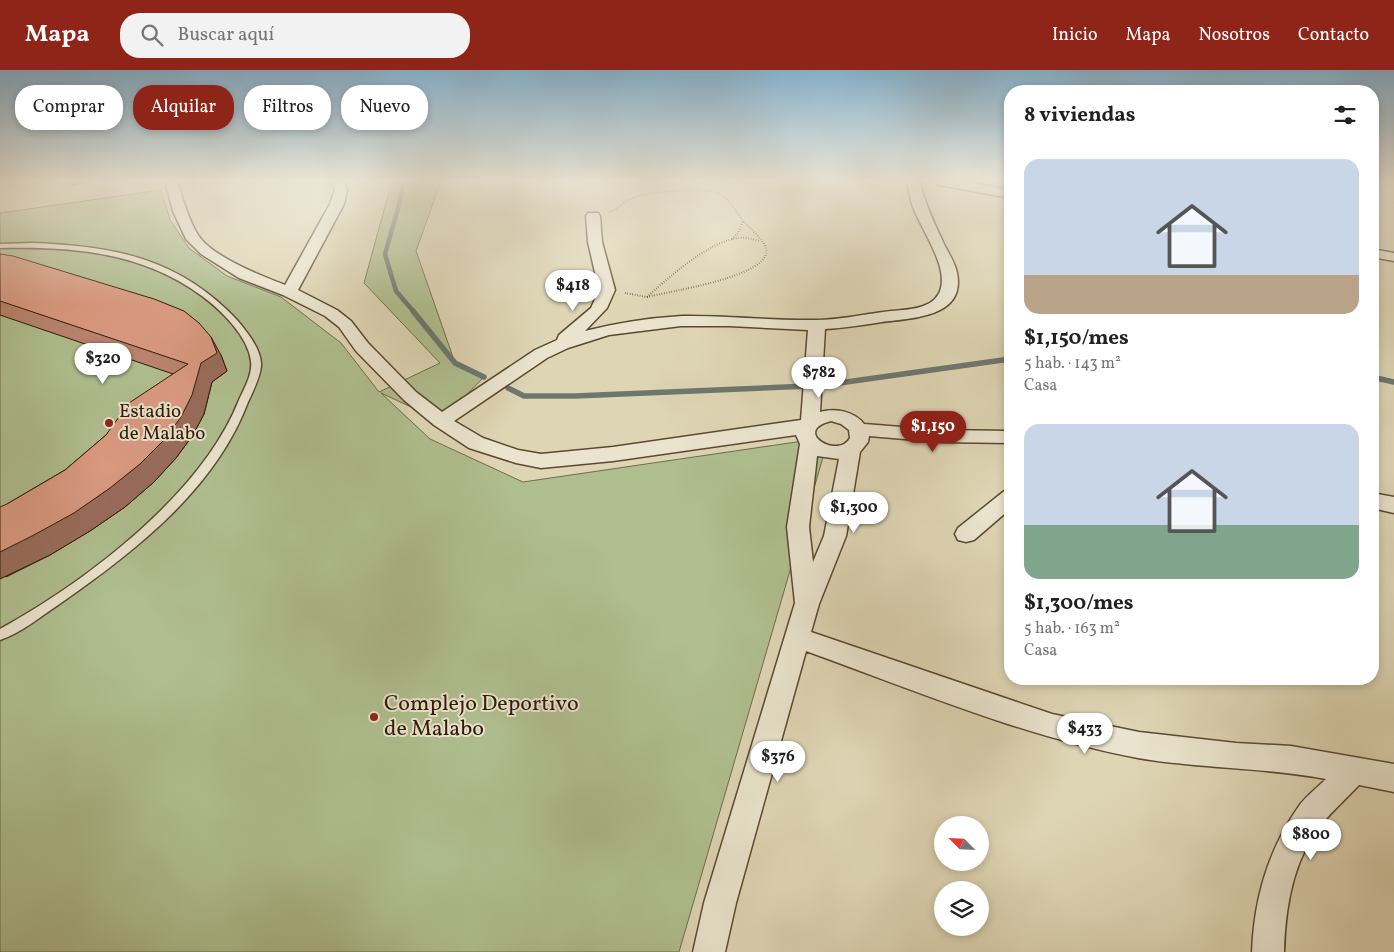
<!DOCTYPE html>
<html lang="es">
<head>
<meta charset="utf-8">
<style>
	body { margin:0; font-family:Vollkorn,serif; background:#f2f2f2; color:#202124; height:100vh; display:flex; flex-direction:column; font-size:19px; white-space:nowrap }
	* { box-sizing:border-box; margin:0 }
	p { font-size:16px; color:#757577 }
	.icon { flex:none; width:28px; height:28px; fill:none; stroke:currentColor; stroke-width:2; stroke-linecap:round; stroke-linejoin:round }
	.map { position:relative; flex:1; overflow:hidden }
	.side { position:absolute; left:1004px; top:15px; width:375px; height:600px; display:flex; flex-direction:column; background:#fff; border-radius:20px; box-shadow:0 2px 8px #0003 }
	.side>* { flex:none }
	.banner { position:absolute; left:15px; top:15px; width:475px; height:45px; display:flex; gap:10px }
	.needle { width:32px; rotate:294deg }
	.buttons { position:absolute; left:934px; top:746px; display:grid; gap:10px }
	.buttons a { display:grid; place-items:center; width:55px; height:55px; border-radius:50%; background:#fff; box-shadow:0 2px 8px #0003; font-size:25px }
	.price { position:absolute; translate:-50% -42px; padding:0 11px; border-radius:18px; background:#fff; color:#222; font-size:16px; line-height:32px; filter:drop-shadow(0 1px 2px #0008) }
	.price::after { content:''; position:absolute; left:50%; top:30px; width:15px; height:11px; margin-left:-8px; background:inherit; clip-path:polygon(0 0,100% 0,50% 100%) }
	.price.current { background:#8f2418; color:#fff }
	ul { padding:0; list-style:none }
	li { display:grid; align-content:center; gap:10px; height:265px; padding:0 20px }
	li span { display:grid; place-items:center; height:155px; border-radius:15px; color:#555 }
	li>.icon { margin-inline-start:auto }
	span .icon { width:90px; height:90px; fill:#fffc; stroke-width:1 }
	li b { font-size:21px }
	h2 { display:flex; justify-content:space-between; align-items:center; height:60px; padding:0 20px; font-size:21px }
	.tag { padding:0 18px; border-radius:20px; background:#fff; box-shadow:0 2px 8px #0003; font-size:18px; line-height:45px }
	.tag.current { background:#8f2418; color:#fff }
	header { display:flex; align-items:center; gap:30px; box-sizing:border-box; height:70px; padding:0 25px; background:#8f2418; color:#fff }
	header strong { font-size:24px }
	nav { display:flex; gap:28px; margin-inline-start:auto; font-size:18px }
	.search { width:350px; height:45px; background:#f2f2f2; display:flex; align-items:center; gap:12px; box-sizing:border-box; padding:0 18px; border-radius:20px; color:#757577; font-size:19px }
	.map>svg:first-child { display:block }
	.green { fill:#afbe8f; stroke:#6f6c4a }
	.lines { fill:none; stroke-linecap:round; stroke-linejoin:round }
	.stream-far1 { stroke:#6c786f; stroke-width:4.5 }
	.stream { stroke:#6c786f; stroke-width:5.5 }
	.lane-casing { stroke:#5b4932; stroke-width:3 }
	.street-casing { stroke:#5b4932; stroke-width:3 }
	.path { stroke:#2f1a06; stroke-width:2; stroke-dasharray:0.5 2; stroke-linecap:butt }
	.lane { fill:#eae4ce; fill-rule:evenodd }
	.street { fill:#eae4ce; fill-rule:evenodd }
	.wall { fill:#bb8470; stroke:#2f1a06 }
	.shaded-wall { fill:#996c5b; stroke:#2f1a06 }
	.building { fill:#da9a82; stroke:#2f1a06 }
	.poi-dot { fill:#8f2418; stroke:#eae4ce; stroke-width:2 }
	.labels { text-anchor:middle; dominant-baseline:central; stroke-width:4; stroke-linejoin:round; paint-order:stroke }
	.poi-label { font-size:19px; fill:#2f1a06; stroke:#eae4ce; text-anchor:start }
	.near-poi-label { font-size:22px; fill:#2f1a06; stroke:#eae4ce; text-anchor:start }
</style>
</head>
<body>
<header>
<strong>Mapa</strong>
<div class="search"><svg class="icon" aria-label="search" viewBox="0 0 24 24"><circle cx="10" cy="10" r="6"/><path d="M15 15l6 6"/></svg>Buscar aquí</div>
<nav><a>Inicio</a><a>Mapa</a><a>Nosotros</a><a>Contacto</a></nav>
</header>
<div class="map">
<svg width="1394" height="882" viewBox="0 0 1394 882">
	<rect width="100%" height="100%" fill="#ded5b4"/>
	<filter id="stains"><feTurbulence type="fractalNoise" baseFrequency=".004" numOctaves="4"/><feColorMatrix values="0 0 0 0 .2 0 0 0 0 .09 0 0 0 0 .02 0 0 0 .5 -.17"/></filter>
	<radialGradient id="worn" r=".72"><stop offset=".6" stop-color="#630" stop-opacity="0"/><stop offset="1" stop-color="#630" stop-opacity=".3"/></radialGradient>
	<!-- green -->
	<polygon class="green" points="392,111 441,111 416,181 455,293 484,307 441,351 381,323 430,369 523,412 803,371 826,377 679,882 0,882 0,143 161,120 170,150 189,178 227,206 281,227 341,273 379,322 440,293 364,213"/>
	<g class="lines">
		<!-- stream-far1 -->
		<polyline class="stream-far1" points="403,111 399,135 385,184 396,221 414,242"/>
		<!-- stream -->
		<g class="stream">
			<polyline points="413,241 455,293 484,307"/>
			<polyline points="1372,307 1394,312"/>
			<polyline points="832,314 1010,289"/>
			<polyline points="508,318 524,326 575,326 810,316"/>
		</g>
		<defs>
			<path id="lane" d="M 32,173 C 114,176 179,188 237,250 C 247,262 262,280 261,296 C 260,308 253,321 248,332 C 215,420 133,483 58,535 C 40,547 21,563 0,570 L 0,559 C 87,511 202,424 239,330 C 244,319 253,304 251,291 C 248,266 221,240 202,226 C 143,182 71,176 0,178 L 0,174 Z"/>
			<g id="street">
				<path d="M 165,111 L 177,111 C 183,129 188,149 198,165 C 212,187 262,206 285,215 L 330,134 L 335,120 L 332,111 L 344,111 L 347,120 L 344,134 L 298,220 L 337,240 L 351,251 L 368,273 L 416,322 L 442,342 L 535,280 L 557,270 L 559,265 L 591,238 L 599,220 L 588,172 L 586,146 L 588,143 L 598,143 L 600,146 L 602,172 L 615,220 L 607,238 L 585,261 C 617,253 649,248 682,246 C 727,245 771,251 815,250 C 838,250 860,245 883,242 C 902,239 935,242 941,218 C 947,194 921,159 913,137 C 910,129 909,120 907,111 L 919,111 C 925,133 933,151 943,172 C 947,181 955,192 957,203 C 966,248 911,248 882,252 C 863,255 844,258 825,259 L 820,342 C 835,338 854,341 864,354 L 940,360 L 1010,361 L 1010,373 L 940,372 L 869,366 L 868,372 L 860,382 L 846,466 L 819,534 L 811,562 L 1052,644 L 1139,662 L 1236,673 L 1291,676 L 1394,694 L 1394,722 L 1359,715 C 1347,728 1333,740 1322,754 C 1293,788 1285,840 1284,882 L 1252,882 C 1254,829 1268,780 1299,736 C 1306,726 1317,718 1326,709 C 1264,697 1200,699 1138,688 C 1025,667 914,620 806,581 L 736,833 L 725,882 L 693,882 L 704,833 L 795,533 L 787,457 L 800,374 L 796,365 L 613,391 L 541,398 L 516,393 L 469,378 L 434,355 L 404,330 L 356,281 L 339,257 L 325,246 L 283,225 L 239,208 L 201,184 L 186,169 L 173,141 ZM 681,256 L 729,256 L 808,260 L 801,350 L 613,377 L 541,384 L 518,380 L 483,368 L 454,351 L 547,288 L 568,278 L 609,265 ZM 831,351 L 841,354 L 849,360 L 850,368 C 838,390 791,361 831,351 ZM 817,386 L 839,389 L 824,466 L 813,492 L 809,457 Z"/>
				<polygon points="934,111 961,111 1010,120 1010,128 940,115"/>
				<polygon points="1372,179 1394,183 1394,191 1372,187"/>
				<polygon points="1010,419 1010,439 974,470 966,472 958,470 955,464 958,458 1003,422"/>
				<polygon points="1372,423 1394,427 1394,443 1372,438"/>
			</g>
		</defs>
		<!-- lane casing -->
		<use href="#lane" class="lane-casing"/>
		<!-- street casing -->
		<use href="#street" class="street-casing"/>
		<!-- path -->
		<g class="path">
			<path d="M 609,142 C 617,140 621,134 628,130 C 645,121 692,119 711,121 C 728,123 734,141 745,153 C 752,161 769,173 766,184 C 759,208 671,221 647,227"/>
			<polyline points="732,169 738,163 743,151"/>
			<path d="M 625,223 L 647,227 C 669,207 707,173 737,168 C 745,167 753,169 760,171"/>
		</g>
		<!-- lane -->
		<use href="#lane" class="lane"/>
		<!-- street -->
		<use href="#street" class="street"/>
	</g>
	<!-- wall -->
	<polygon class="wall" points="0,184 221,285 227,301 212,312 204,344 193,365 176,388 154,412 125,437 90,461 50,485 6,507 7,434 65,400 106,365 173,304 0,245"/>
	<!-- shaded-wall -->
	<g class="shaded-wall">
		<polygon points="70,111 91,111 72,115"/>
		<polygon points="211,267 221,285 227,301 212,312 204,344 193,365 176,388 154,412 125,437 90,461 50,485 0,509 0,482 201,293"/>
	</g>
	<!-- building -->
	<polygon class="building" points="0,184 13,186 154,229 184,241 199,253 211,267 217,283 201,293 192,325 181,347 164,370 140,394 110,418 74,443 32,466 0,482 0,437 7,434 65,400 106,365 129,333 188,294 0,231"/>
	<!-- sky -->
	<linearGradient id="sky" x2="0" y2="1"><stop stop-color="#87b5d4"/><stop offset="0.47" stop-color="#f0ecdd"/><stop offset="1" stop-color="#f0ecdd" stop-opacity="0"/></linearGradient>
	<rect width="1394" height="235" fill="url(#sky)"/>
	<!-- markers -->
	<g class="poi-dot">
		<circle cx="109" cy="353" r="5"/>
		<circle cx="374" cy="647" r="5"/>
	</g>
	<g class="labels">
		<!-- poi labels -->
		<g class="poi-label">
			<text x="119" y="342">Estadio<tspan x="119" dy="22">de Malabo</tspan></text>
		</g>
		<!-- near-poi labels -->
		<g class="near-poi-label">
			<text x="384" y="634">Complejo Deportivo<tspan x="384" dy="25">de Malabo</tspan></text>
		</g>
	</g>
	<rect width="100%" height="100%" filter="url(#stains)"/>
	<rect width="100%" height="100%" fill="url(#worn)"/>
</svg>
<div class="buttons">
<a><svg class="needle" viewBox="-14 -14 28 28"><path d="M0-13l5 13h-10z" fill="#e53935"/><path d="M0 13l5-13h-10z" fill="#757577"/></svg></a>
<a><svg class="icon" aria-label="layers" viewBox="0 0 24 24"><path d="M12 4l9 5-9 5-9-5zM3 14l9 5 9-5"/></svg></a>
</div>
<b class="price" style="left:573px;top:242px">$418</b>
<b class="price" style="left:103px;top:315px">$320</b>
<b class="price" style="left:819px;top:329px">$782</b>
<b class="price current" style="left:933px;top:383px">$1,150</b>
<b class="price" style="left:854px;top:464px">$1,300</b>
<b class="price" style="left:1085px;top:685px">$433</b>
<b class="price" style="left:778px;top:713px">$376</b>
<b class="price" style="left:1311px;top:791px">$800</b>
<div class="banner">
<a class="tag">Comprar</a>
<a class="tag current">Alquilar</a>
<a class="tag">Filtros</a>
<a class="tag">Nuevo</a>
</div>
<section class="side">
<h2>8 viviendas<svg class="icon" aria-label="filters" viewBox="0 0 24 24"><path d="M4 7h16M4 17h16"/><circle cx="9" cy="7" r="2"/><circle cx="15" cy="17" r="2"/></svg></h2>
<ul>
<li><span style="background:linear-gradient(#c9d6e8 75%,#b9a48a 0)"><svg class="icon" aria-label="home" viewBox="0 0 24 24"><path d="M3 11l9-7 9 7M6 9v11h12V9"/></svg></span><div><b>$1,150/mes</b><p>5 hab. · 143 m²</p><p>Casa</p></div></li>
<li><span style="background:linear-gradient(#c9d6e8 65%,#7fa58c 0)"><svg class="icon" aria-label="home" viewBox="0 0 24 24"><path d="M3 11l9-7 9 7M6 9v11h12V9"/></svg></span><div><b>$1,300/mes</b><p>5 hab. · 163 m²</p><p>Casa</p></div></li>
</ul>
</section>
</div>
</body>
</html>
